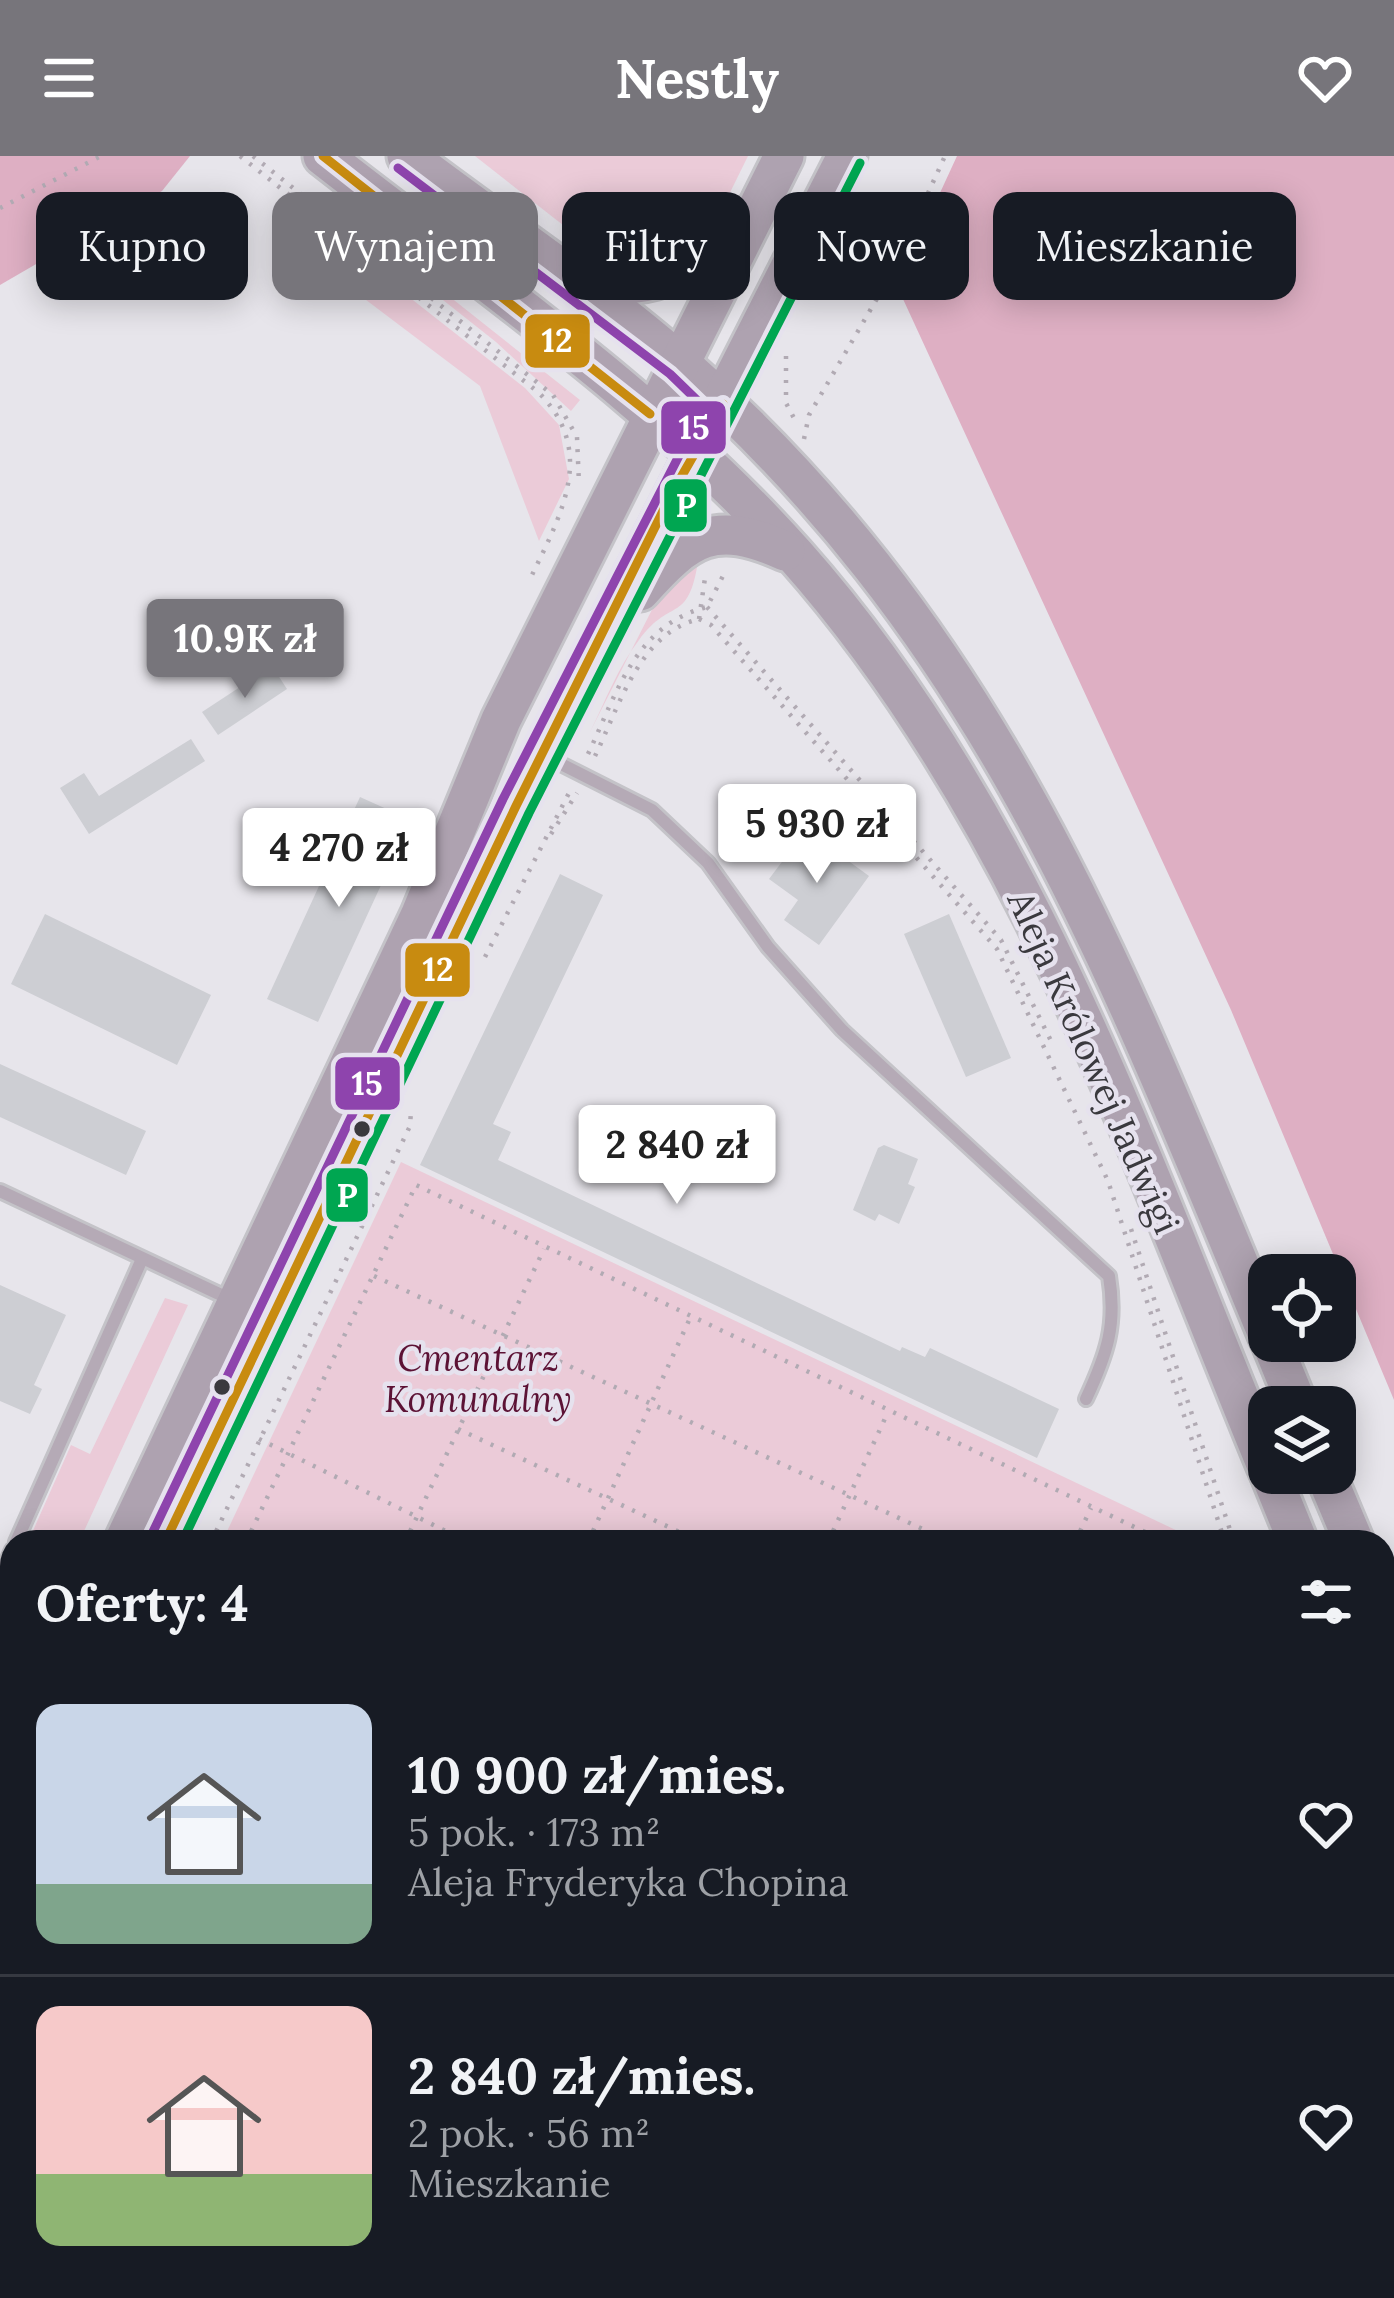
<!DOCTYPE html>
<html lang="pl">
<head>
<meta charset="utf-8">
<style>
	body { margin:0; font-family:Lora,serif; background:#242831; color:#f1f3f6; height:100vh; display:flex; flex-direction:column; font-size:45px; white-space:nowrap }
	* { box-sizing:border-box; margin:0 }
	p { font-size:39px; color:#9ea1a6 }
	.icon { flex:none; width:66px; height:66px; fill:none; stroke:currentColor; stroke-width:2; stroke-linecap:round; stroke-linejoin:round }
	.map { position:relative; flex:1; overflow:hidden }
	.drawer { position:absolute; left:0px; top:1374px; width:1395px; height:768px; display:flex; flex-direction:column; background:#171b24; border-radius:36px 36px 0 0; box-shadow:0 6px 30px #0003 }
	.drawer>* { flex:none }
	.hud { position:absolute; left:36px; top:36px; width:1323px; height:108px; display:flex; gap:24px }
	.tools { position:absolute; left:1248px; top:1098px; display:grid; gap:24px }
	.tools a { display:grid; place-items:center; width:108px; height:108px; border-radius:24px; background:#171b24; box-shadow:0 6px 30px #0003; font-size:60px }
	.price { position:absolute; translate:-50% -102px; padding:0 27px; border-radius:12px; background:#fff; color:#222; font-size:39px; line-height:78px; filter:drop-shadow(0 3px 6px #0008) }
	.price::after { content:''; position:absolute; left:50%; top:72px; width:36px; height:27px; margin-left:-18px; background:inherit; clip-path:polygon(0 0,100% 0,50% 100%) }
	.price.current { background:#77757b; color:#fff }
	ul { padding:0; list-style:none }
	li { display:flex; align-items:center; gap:36px; height:300px; padding:0 36px }
	li+li { border-top:3px solid #363941 }
	li span { display:grid; place-items:center; flex:none; width:336px; height:240px; border-radius:24px; color:#555 }
	li>.icon { margin-inline-start:auto }
	span .icon { width:144px; height:144px; fill:#fffc; stroke-width:1 }
	li b { font-size:51px }
	h2 { display:flex; justify-content:space-between; align-items:center; height:144px; padding:0 36px; font-size:51px }
	.chip { padding:0 42px; border-radius:24px; background:#171b24; box-shadow:0 6px 30px #0003; font-size:42px; line-height:108px }
	.chip.current { background:#77757b; color:#fff }
	header { display:flex; justify-content:space-between; align-items:center; height:156px; padding:0 36px; background:#77757b; color:#fff; font-size:54px; font-weight:800 }
	.map>svg:first-child { display:block }
	.green { fill:#ebcbd8 }
	.forest { fill:#deafc3 }
	.building { fill:#cdced3 }
	.lines { fill:none; stroke-linecap:round; stroke-linejoin:round }
	.service-casing { stroke:#c4c3c8; stroke-width:18 }
	.primary-casing { stroke:#c4c3c8; stroke-width:45 }
	.path { stroke:#b1aab3; stroke-width:4.5; stroke-dasharray:3 9; stroke-linecap:butt }
	.service { stroke:#b5aab6; stroke-width:12 }
	.primary { stroke:#aea2b0; stroke-width:39 }
	.bus-1-casing { stroke:#e6e2ee; stroke-width:18 }
	.bus-2-casing { stroke:#e6e2ee; stroke-width:18 }
	.bus-3-casing { stroke:#e6e2ee; stroke-width:18 }
	.bus-1 { stroke:#c88b10; stroke-width:9 }
	.bus-2 { stroke:#00a651; stroke-width:9 }
	.bus-3 { stroke:#8e44ad; stroke-width:9 }
	.bus-dot { fill:#3a393e; stroke:#e6e2ee; stroke-width:4.5 }
	.labels { text-anchor:middle; dominant-baseline:central; stroke-width:9; stroke-linejoin:round; paint-order:stroke }
	.street-label { font-size:36px; fill:#3a393e; stroke:#e6e2ee }
	.park-label { font-size:36px; font-style:italic; fill:#5c1235; stroke:#e6e2ee }
	.line-badge { stroke:#e6e2ee; stroke-width:4.5 }
	.badge-label { font-size:33px; text-anchor:middle; font-weight:bold; fill:#fff }
</style>
</head>
<body>
<header><svg class="icon" aria-label="menu" viewBox="0 0 24 24"><path d="M4 6h16M4 12h16M4 18h16"/></svg>Nestly<svg class="icon" aria-label="heart" viewBox="0 0 24 24"><path d="M12 20l-8-8c-3-5 5-10 8-4 3-6 11-1 8 4z"/></svg></header>
<div class="map">
<svg width="1394" height="2142" viewBox="0 0 1394 2142">
	<rect width="100%" height="100%" fill="#e7e5eb"/>
	<!-- green -->
	<g class="green">
		<polygon points="475,0 748,0 717,63 659,115 630,92 577,80"/>
		<polygon points="324,41 580,244 571,255 496,186 318,45"/>
		<polygon points="307,61 525,232 559,269 569,323 539,385 480,230 329,116"/>
		<path d="M 699,399 C 689,471 672,439 639,484 C 618,511 605,546 590,576 L 666,426 Z"/>
		<polygon points="401,1006 1201,1386 222,1386"/>
		<polygon points="165,1142 188,1149 79,1386 28,1386 71,1289 90,1298"/>
		<polygon points="1383,1780 1394,1806 1394,2142 0,2142 0,1867 12,1841 12,2130 1383,2130"/>
	</g>
	<!-- forest -->
	<g class="forest">
		<polygon points="0,0 190,0 162,35 0,129"/>
		<polygon points="957,0 1394,0 1394,1244 1231,854 897,130"/>
	</g>
	<!-- building -->
	<g class="building">
		<polygon points="272,510 287,533 218,579 202,556"/>
		<polygon points="191,583 205,605 89,678 60,632 84,617 99,640"/>
		<polygon points="360,641 411,664 318,866 267,843"/>
		<polygon points="806,674 869,720 819,789 784,764 798,744 769,723"/>
		<polygon points="560,718 603,739 493,968 511,976 498,1004 900,1195 902,1191 925,1201 930,1192 1059,1253 1037,1302 420,1009"/>
		<polygon points="45,758 211,839 177,909 11,828"/>
		<polygon points="949,758 1011,902 966,921 904,778"/>
		<polygon points="0,908 146,975 126,1019 0,961"/>
		<polygon points="884,989 918,1003 908,1028 915,1031 899,1068 879,1058 875,1065 853,1054 878,992"/>
		<polygon points="0,1129 66,1159 34,1229 42,1233 30,1258 0,1245"/>
	</g>
	<g class="lines">
		<defs>
			<g id="service">
				<path d="M 549,602 L 652,654 L 708,707 L 768,791 L 842,874 L 1109,1120 C 1117,1169 1107,1198 1086,1243"/>
				<polyline points="0,1035 234,1145"/>
				<polyline points="16,1386 142,1103"/>
				<polyline points="0,1421 12,1394"/>
				<polyline points="0,1598 12,1603"/>
			</g>
			<g id="primary">
				<path d="M 323,0 C 484,126 658,245 795,399 C 1026,659 1138,999 1269,1315"/>
				<path d="M 407,0 C 497,69 597,134 682,209 C 993,483 1115,811 1269,1181"/>
				<path d="M 574,122 C 649,141 693,115 742,61"/>
				<path d="M 640,435 C 689,380 714,363 785,395"/>
				<polyline points="1271,1185 1298,1251"/>
				<polyline points="1270,1317 1298,1386"/>
				<polyline points="1325,1317 1354,1386"/>
				<polyline points="124,1386 421,758 501,564 784,0"/>
				<polyline points="165,1386 516,650 847,0"/>
				<polyline points="1383,1457 1394,1483"/>
				<polyline points="1383,1590 1394,1617"/>
				<polyline points="0,1653 12,1627"/>
				<polyline points="0,1741 12,1716"/>
			</g>
		</defs>
		<!-- service casing -->
		<use href="#service" class="service-casing"/>
		<!-- primary casing -->
		<use href="#primary" class="primary-casing"/>
		<!-- path -->
		<g class="path">
			<path d="M 240,0 L 538,236 C 597,294 562,357 532,419"/>
			<polyline points="253,0 553,239 577,281 579,328"/>
			<polyline points="0,52 101,0"/>
			<polyline points="786,200 786,247 796,266"/>
			<polyline points="804,283 809,259 889,122 945,0"/>
			<polyline points="707,451 1001,784 1054,891"/>
			<polyline points="699,463 711,469 997,793 1108,1025 1225,1386"/>
			<polyline points="699,463 705,422"/>
			<path d="M 588,598 C 617,537 635,469 707,451 L 726,414"/>
			<path d="M 595,600 C 619,551 639,477 699,463"/>
			<polyline points="551,678 577,637"/>
			<polyline points="485,801 570,635"/>
			<polyline points="1131,1073 1234,1386"/>
			<polyline points="374,1120 951,1386"/>
			<polyline points="458,1273 701,1386"/>
			<polyline points="259,1283 468,1386"/>
			<polyline points="211,1386 410,970 411,955"/>
			<polyline points="246,1386 416,1029 1166,1386"/>
			<polyline points="405,1386 544,1093"/>
			<polyline points="588,1386 691,1160"/>
			<polyline points="828,1386 888,1256"/>
			<polyline points="1075,1386 1091,1352"/>
			<polyline points="0,1572 12,1546"/>
			<polyline points="1383,1741 1394,1767"/>
			<polyline points="1383,1765 1394,1791"/>
			<polyline points="0,1811 12,1785"/>
			<polyline points="0,1834 12,1808"/>
			<polyline points="1383,1835 1394,1862"/>
			<polyline points="0,2071 12,2088"/>
			<polyline points="1383,2112 1394,2119"/>
			<polyline points="40,2130 49,2142"/>
			<polyline points="1193,2130 1221,2142"/>
			<polyline points="183,2142 204,2130"/>
			<polyline points="248,2142 253,2130"/>
			<polyline points="476,2142 481,2130"/>
			<polyline points="868,2142 872,2130"/>
			<polyline points="1084,2142 1090,2130"/>
			<polyline points="1312,2142 1319,2130"/>
		</g>
		<!-- service -->
		<use href="#service" class="service"/>
		<!-- primary -->
		<use href="#primary" class="primary"/>
		<defs>
			<g id="bus-1">
				<polyline points="323,0 650,258"/>
				<polyline points="165,1386 516,650 672,337 723,248"/>
			</g>
			<polyline id="bus-2" points="182,1386 529,657 860,7"/>
			<polyline id="bus-3" points="151,1380 503,643 704,251 670,218 398,12"/>
		</defs>
		<!-- bus-1 casing -->
		<use href="#bus-1" class="bus-1-casing"/>
		<!-- bus-2 casing -->
		<use href="#bus-2" class="bus-2-casing"/>
		<!-- bus-3 casing -->
		<use href="#bus-3" class="bus-3-casing"/>
		<!-- bus-1 -->
		<use href="#bus-1" class="bus-1"/>
		<!-- bus-2 -->
		<use href="#bus-2" class="bus-2"/>
		<!-- bus-3 -->
		<use href="#bus-3" class="bus-3"/>
	</g>
	<!-- markers -->
	<g class="bus-dot">
		<circle cx="362" cy="973" r="10"/>
		<circle cx="222" cy="1231" r="10"/>
	</g>
	<g class="labels">
		<!-- street labels -->
		<g class="street-label">
			<text transform="translate(1094 906) rotate(66)">Aleja Królowej Jadwigi</text>
		</g>
		<!-- park labels -->
		<g class="park-label">
			<text x="478" y="1202">Cmentarz<tspan x="478" dy="41">Komunalny</tspan></text>
		</g>
	</g>
	<g class="line-badge">
		<rect x="523" y="156" width="69" height="58" rx="12" fill="#c88b10"/>
		<rect x="659" y="243" width="69" height="57" rx="12" fill="#8e44ad"/>
		<rect x="662" y="321" width="47" height="57" rx="12" fill="#00a651"/>
		<rect x="403" y="785" width="69" height="58" rx="12" fill="#c88b10"/>
		<rect x="333" y="899" width="69" height="57" rx="12" fill="#8e44ad"/>
		<rect x="324" y="1010" width="46" height="58" rx="12" fill="#00a651"/>
	</g>
	<g class="badge-label">
		<text x="557" y="196">12</text>
		<text x="694" y="283">15</text>
		<text x="686" y="361">P</text>
		<text x="438" y="825">12</text>
		<text x="367" y="939">15</text>
		<text x="347" y="1051">P</text>
	</g>
</svg>
<div class="tools">
<a><svg class="icon" aria-label="locate" viewBox="0 0 24 24"><circle cx="12" cy="12" r="6"/><path d="M12 2v4M12 18v4M2 12h4M18 12h4"/></svg></a>
<a><svg class="icon" aria-label="layers" viewBox="0 0 24 24"><path d="M12 4l9 5-9 5-9-5zM3 14l9 5 9-5"/></svg></a>
</div>
<b class="price current" style="left:245px;top:545px">10.9K zł</b>
<b class="price" style="left:817px;top:730px">5 930 zł</b>
<b class="price" style="left:339px;top:754px">4 270 zł</b>
<b class="price" style="left:677px;top:1051px">2 840 zł</b>
<div class="hud">
<a class="chip">Kupno</a>
<a class="chip current">Wynajem</a>
<a class="chip">Filtry</a>
<a class="chip">Nowe</a>
<a class="chip">Mieszkanie</a>
</div>
<section class="drawer">
<h2>Oferty: 4<svg class="icon" aria-label="filters" viewBox="0 0 24 24"><path d="M4 7h16M4 17h16"/><circle cx="9" cy="7" r="2"/><circle cx="15" cy="17" r="2"/></svg></h2>
<ul>
<li><span style="background:linear-gradient(#c9d6e8 75%,#7fa58c 0)"><svg class="icon" aria-label="home" viewBox="0 0 24 24"><path d="M3 11l9-7 9 7M6 9v11h12V9"/></svg></span><div><b>10 900 zł/mies.</b><p>5 pok. · 173 m²</p><p>Aleja Fryderyka Chopina</p></div><svg class="icon" aria-label="heart" viewBox="0 0 24 24"><path d="M12 20l-8-8c-3-5 5-10 8-4 3-6 11-1 8 4z"/></svg></li>
<li><span style="background:linear-gradient(#f6c9c9 70%,#8fb573 0)"><svg class="icon" aria-label="home" viewBox="0 0 24 24"><path d="M3 11l9-7 9 7M6 9v11h12V9"/></svg></span><div><b>2 840 zł/mies.</b><p>2 pok. · 56 m²</p><p>Mieszkanie</p></div><svg class="icon" aria-label="heart" viewBox="0 0 24 24"><path d="M12 20l-8-8c-3-5 5-10 8-4 3-6 11-1 8 4z"/></svg></li>
</ul>
</section>
</div>
</body>
</html>
